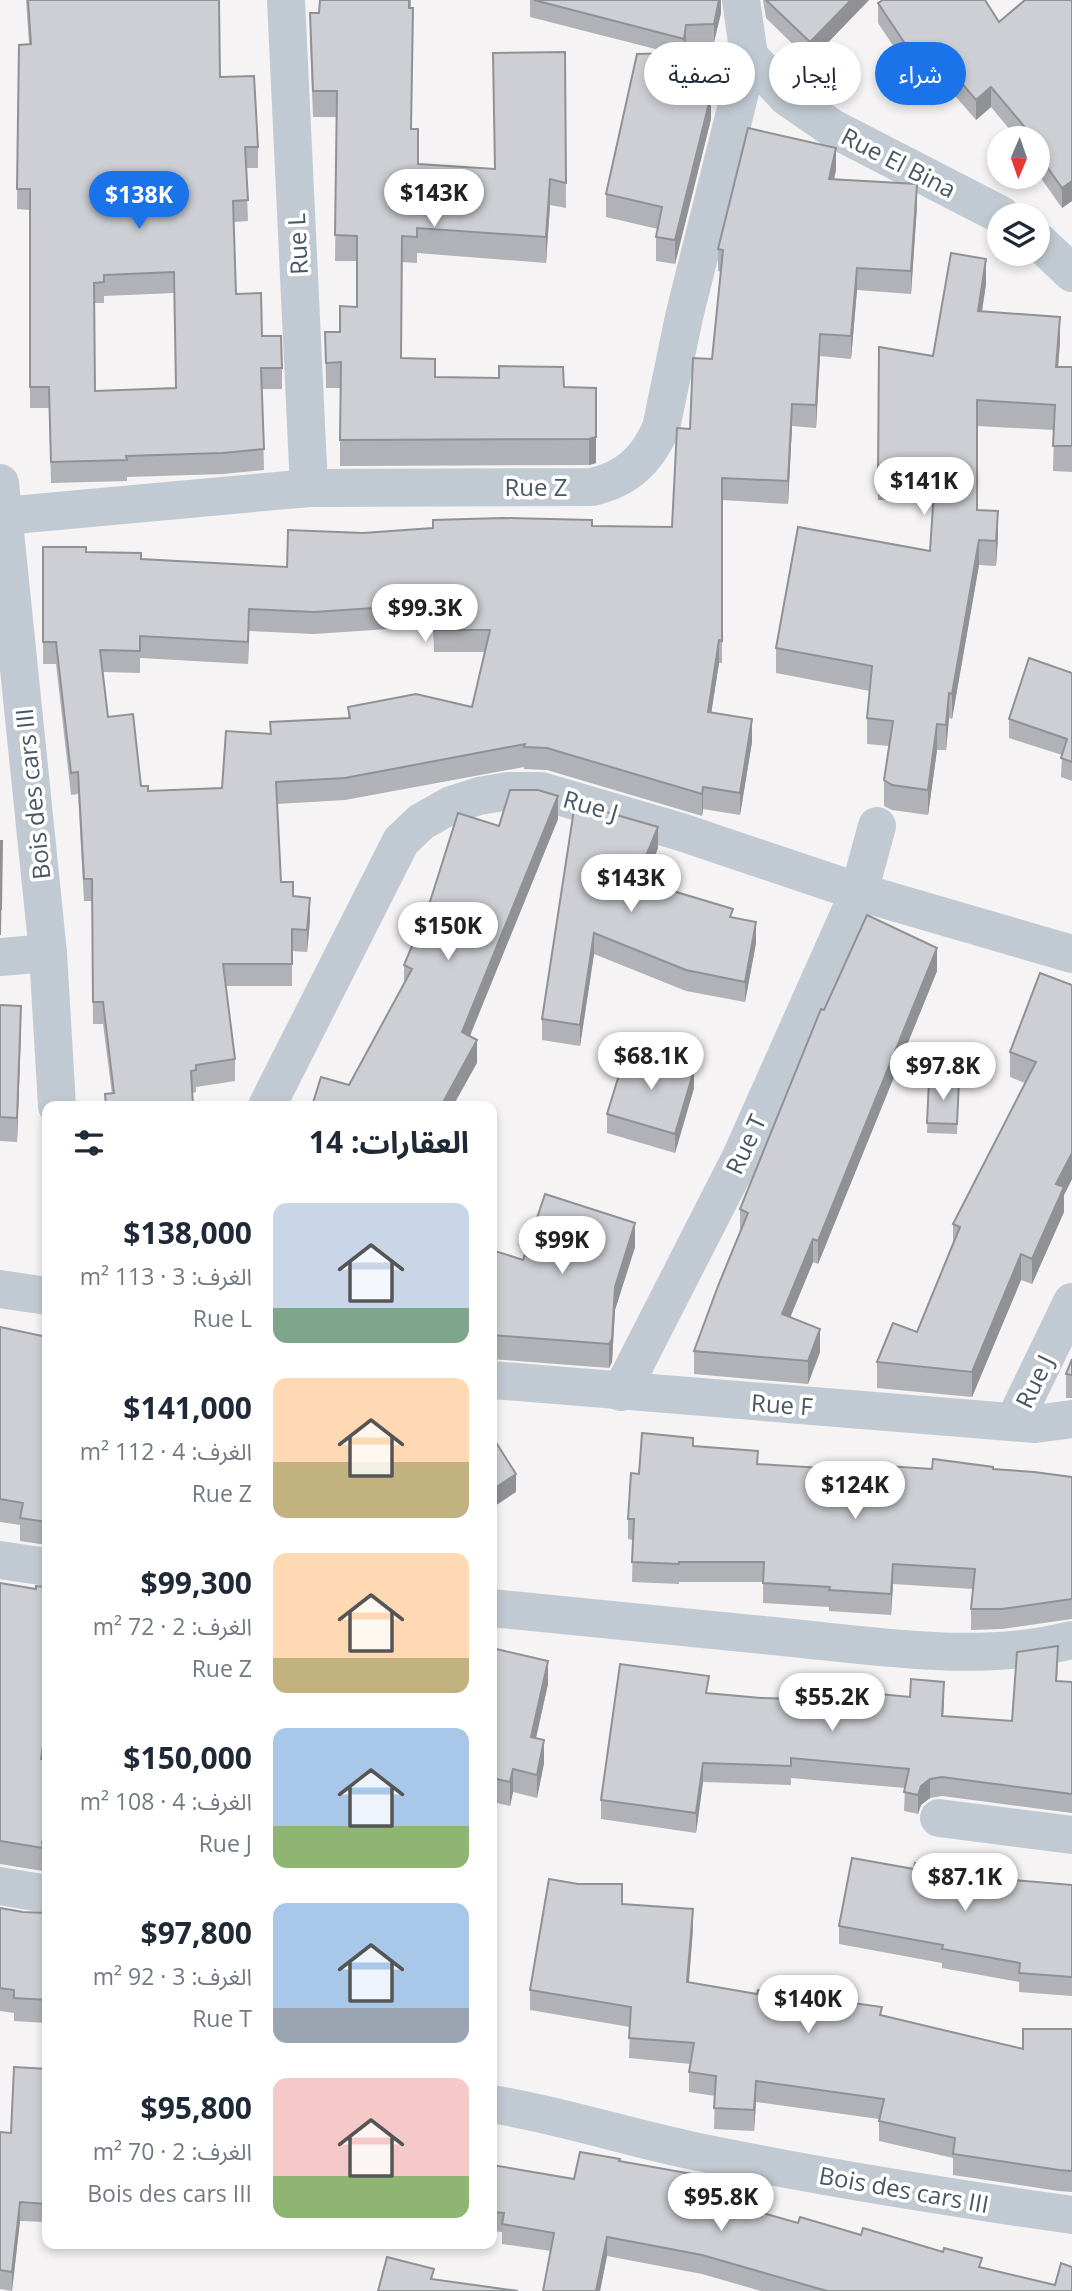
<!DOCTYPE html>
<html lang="ar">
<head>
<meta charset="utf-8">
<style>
	body { margin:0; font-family:"Open Sans","Noto Sans Arabic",sans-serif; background:#f2f2f3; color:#1f2937; direction:rtl; height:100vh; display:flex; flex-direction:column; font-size:26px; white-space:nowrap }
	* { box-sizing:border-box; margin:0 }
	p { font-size:23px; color:#747a83 }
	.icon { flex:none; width:38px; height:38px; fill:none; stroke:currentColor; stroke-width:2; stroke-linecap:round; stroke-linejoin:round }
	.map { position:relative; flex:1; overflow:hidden; direction:ltr }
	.panel { position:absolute; left:42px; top:1101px; width:455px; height:1148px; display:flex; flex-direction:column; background:#fff; border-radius:14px; box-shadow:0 4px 10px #0003; direction:rtl }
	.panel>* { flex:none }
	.guide { position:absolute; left:518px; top:42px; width:448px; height:63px; direction:rtl; display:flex; gap:14px }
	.needle { width:46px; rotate:182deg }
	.buttons { position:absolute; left:987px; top:126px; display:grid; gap:14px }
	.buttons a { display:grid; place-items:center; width:63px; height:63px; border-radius:50%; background:#fff; box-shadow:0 4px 10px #0003; font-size:35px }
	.price { position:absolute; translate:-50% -60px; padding:0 16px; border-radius:24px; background:#fff; color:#222; font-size:23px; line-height:46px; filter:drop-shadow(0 2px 4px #0008) }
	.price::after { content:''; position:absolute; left:50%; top:42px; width:21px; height:16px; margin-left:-10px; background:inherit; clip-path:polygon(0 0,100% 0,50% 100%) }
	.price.on { background:#1a73e8; color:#fff }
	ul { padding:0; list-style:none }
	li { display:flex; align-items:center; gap:21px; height:175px; padding:0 28px }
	li span { display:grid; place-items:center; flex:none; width:196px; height:140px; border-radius:14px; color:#555 }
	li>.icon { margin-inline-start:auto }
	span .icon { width:84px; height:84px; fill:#fffc; stroke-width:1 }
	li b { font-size:30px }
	h2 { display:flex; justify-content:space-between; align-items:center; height:84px; padding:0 28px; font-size:30px }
	.tag { padding:0 24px; border-radius:32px; background:#fff; box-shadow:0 4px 10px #0003; font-size:24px; line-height:63px }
	.tag.on { background:#1a73e8; color:#fff }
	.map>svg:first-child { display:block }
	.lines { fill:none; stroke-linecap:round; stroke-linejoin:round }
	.minor { stroke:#c1cad2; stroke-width:38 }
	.wall { fill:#b0b2b7; fill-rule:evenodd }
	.shaded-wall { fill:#909195 }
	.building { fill:#cdcfd5; stroke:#909195; stroke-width:2; fill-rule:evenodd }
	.labels { text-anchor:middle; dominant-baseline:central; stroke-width:7; stroke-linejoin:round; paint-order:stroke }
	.street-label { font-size:24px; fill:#4a5661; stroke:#fff }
</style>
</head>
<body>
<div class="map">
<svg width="1072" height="2291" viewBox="0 0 1072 2291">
	<rect width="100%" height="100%" fill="#f5f3f3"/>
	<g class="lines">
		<!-- minor -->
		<g class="minor">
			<polyline points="286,0 309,488"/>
			<polyline points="741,0 749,56 787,97 832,128 1001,215"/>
			<polyline points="1038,241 1072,273"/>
			<polyline points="0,483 48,953 57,1106"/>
			<path d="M 3,516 L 309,488 L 592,487 C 627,479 647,460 661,428 L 684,317 L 749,56"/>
			<polyline points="0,957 48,953"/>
			<polyline points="267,1106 401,841 421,822 451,805 479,796 508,791 541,791 681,832 859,892 1072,954"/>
			<polyline points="0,1289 47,1296"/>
			<polyline points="492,1380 1035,1424 1072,1419"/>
			<polyline points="621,1392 740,1159 859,892 877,826"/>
			<polyline points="1014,1422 1072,1302"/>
			<polyline points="0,1560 47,1567"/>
			<path d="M 492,1608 C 592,1618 692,1628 793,1638 C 884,1647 982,1663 1072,1640"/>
			<polyline points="939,1818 1072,1835"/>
			<polyline points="0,1886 47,1894"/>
			<path d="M 492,2104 C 560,2115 626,2137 694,2151 C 819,2177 945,2197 1072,2215"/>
		</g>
	</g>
	<!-- wall -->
	<g class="wall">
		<path d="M 26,0 L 219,0 L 220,77 L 258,147 L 258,168 L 246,168 L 248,221 L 234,222 L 236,294 L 262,336 L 282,368 L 282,389 L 262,389 L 264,470 L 223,474 L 127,477 L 127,481 L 51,483 L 49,408 L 30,408 L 30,210 L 17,209 L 19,45 L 29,44 ZM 174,293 L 176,388 L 95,391 L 95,303 L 104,303 L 104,296 Z"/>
		<polygon points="320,0 411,0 412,129 418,164 495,169 565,52 566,208 550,205 546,263 417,253 417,263 402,262 401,358 435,377 564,387 596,388 596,463 589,465 340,466 340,388 326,388 325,332 340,332 357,307 357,261 335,261 337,117 313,117 310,39 310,13 319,13"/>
		<polygon points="530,0 721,0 721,13 714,42 686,44 684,57 681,56 681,77 679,89 711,119 675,264 656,261 656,237 658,229 606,217 606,194 671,53 530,17"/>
		<polygon points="763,0 869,0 810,61 766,18"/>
		<polygon points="1072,0 1072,201 1062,208 1038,174 1038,138 1017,138 991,107 976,120 937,75 920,86 878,23 878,3 999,22"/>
		<path d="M 836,170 L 834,179 L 917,206 L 911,294 L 857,290 L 851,359 L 820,356 L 816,428 L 792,426 L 788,504 L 722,500 L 722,663 L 719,663 L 711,713 L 752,742 L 740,815 L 703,809 L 702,816 L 547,770 L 524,769 L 524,767 L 345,800 L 277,804 L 281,882 L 310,920 L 307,952 L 292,951 L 292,986 L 225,986 L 235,1059 L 235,1081 L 196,1087 L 196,1092 L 192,1093 L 193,1106 L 105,1106 L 105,1094 L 112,1094 L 103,1024 L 93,1024 L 92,901 L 84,901 L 78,794 L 71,795 L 56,664 L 43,664 L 43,547 L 141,559 L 287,567 L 363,533 L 592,526 L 672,527 L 690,429 L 712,359 L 721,272 L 718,271 L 718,249 ZM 433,626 L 434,652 L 485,652 L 472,707 L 348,707 L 348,718 L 270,722 L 270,734 L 222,788 L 148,791 L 141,786 L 108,717 L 103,672 L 140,673 L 140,658 L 248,664 L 249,631 L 314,634 Z"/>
		<polygon points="986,284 982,311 1060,342 1058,367 1072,367 1072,472 1053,471 1054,430 977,426 977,510 998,537 996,566 979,565 952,719 949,718 946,750 937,750 928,815 892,810 884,806 884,780 889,746 867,744 867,718 870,691 776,673 776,648 930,551 934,500 878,500 879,347 933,356"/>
		<polygon points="1072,673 1072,781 1061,777 1062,755 1009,738 1009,719"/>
		<polygon points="575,803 658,848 644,883 733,918 756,943 745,1002 686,991 594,954 580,1046 542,1040 542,1019"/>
		<polygon points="558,819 470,1036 477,1063 349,1085 404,985 404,965 499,826"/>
		<polygon points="937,971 818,1264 813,1262 790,1318 820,1352 808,1384 694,1374 694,1351 740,1233 740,1209 824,1010"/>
		<polygon points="1072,985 1072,1179 1064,1195 1064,1212 1032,1284 1021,1280 972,1397 877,1388 877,1362 917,1332 953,1244 953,1224 1025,1083 1010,1077 1010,1052"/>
		<polygon points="0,1005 21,1030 17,1142 0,1141"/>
		<polygon points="929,1080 959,1081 957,1134 927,1133"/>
		<polygon points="694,1088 675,1153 607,1133 607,1114"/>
		<polygon points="635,1247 615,1310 612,1362 609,1368 492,1359 492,1250 523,1260"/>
		<polygon points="0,1327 47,1337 47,1545 20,1541 20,1525 0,1522"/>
		<polygon points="1072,1359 1072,1398 1066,1398 1066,1374"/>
		<polygon points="693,1446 758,1464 838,1469 993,1469 1072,1477 1072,1619 1002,1629 971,1630 971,1609 973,1589 893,1584 891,1615 829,1611 829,1607 763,1603 763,1582 679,1582 679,1584 632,1582 633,1540 628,1539 628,1519 639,1474"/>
		<polygon points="0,1583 45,1759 47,1760 47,1866 43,1866 43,1871 0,1864"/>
		<polygon points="492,1648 548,1684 536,1738 544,1763 537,1798 513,1792 510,1806 492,1802"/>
		<polygon points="1058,1665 1057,1681 1072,1682 1072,1813 942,1796 930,1798 921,1805 918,1814 904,1811 905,1788 791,1778 791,1785 703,1782 696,1833 601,1819 601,1800 709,1693 761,1698 798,1699 850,1691 944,1701 943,1716 1012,1721"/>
		<polygon points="914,1869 1002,1879 1072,1885 1072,1996 1019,1992 1019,1982 942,1968 942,1963 839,1944 839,1926"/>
		<polygon points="622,1904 693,1929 689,1983 882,2015 1023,2049 1072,2029 1072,2192 1059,2191 953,2175 953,2158 879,2141 879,2119 756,2102 754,2131 714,2129 715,2096 689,2092 689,2072 691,2064 629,2058 630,2027 530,2010 530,1990"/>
		<polygon points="0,1908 23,1912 47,1913 47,2023 14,2021 14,2013 0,2011"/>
		<polygon points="47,2069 47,2222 20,2221 12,2291 0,2289 0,2132 11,2133"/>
		<polygon points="620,2161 732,2200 731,2204 798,2223 861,2235 1072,2291 761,2291 702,2274 607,2256 600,2291 543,2291 551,2251 502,2244 502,2232 492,2231 492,2165 574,2179"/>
	</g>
	<!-- shaded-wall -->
	<g class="shaded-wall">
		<polygon points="719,0 721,0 721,13 714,42 714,24"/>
		<polygon points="851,0 869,0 810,61 810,42"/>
		<polygon points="686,25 686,44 684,57 684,39"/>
		<polygon points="681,53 681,77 676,111 676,88"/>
		<polygon points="937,54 937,75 920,86 920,66"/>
		<polygon points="991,87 991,107 976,120 976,100"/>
		<polygon points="711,95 711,119 675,264 675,240"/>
		<polygon points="836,148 836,170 829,201 829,179"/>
		<polygon points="550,179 550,205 546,263 546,237"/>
		<polygon points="1072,181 1072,201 1062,208 1062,188"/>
		<polygon points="917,184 917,206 911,294 911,271"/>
		<polygon points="986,259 986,284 978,336 978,311"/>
		<polygon points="857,268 857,290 851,359 851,336"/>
		<polygon points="1060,317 1060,342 1056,393 1056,367"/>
		<polygon points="820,334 820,356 816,428 816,405"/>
		<polygon points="596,388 596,463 589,465 589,439"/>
		<polygon points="792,404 792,426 788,504 788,481"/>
		<polygon points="998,511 998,537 996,566 996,541"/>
		<polygon points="979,540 979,565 952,719 952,694"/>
		<polygon points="249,609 249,631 248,664 248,642"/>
		<polygon points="719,640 719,663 708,734 708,712"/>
		<polygon points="949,693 949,718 946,750 946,725"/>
		<polygon points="752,719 752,742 740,815 740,793"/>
		<polygon points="937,724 937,750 928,815 928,790"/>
		<polygon points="703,787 703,809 702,816 702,794"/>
		<polygon points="558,796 558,819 462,1055 462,1032"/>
		<polygon points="658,827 658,848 636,901 636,880"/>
		<polygon points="2,867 1,935 0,935 0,910"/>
		<polygon points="310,898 310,920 307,952 307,930"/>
		<polygon points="756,922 756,943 745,1002 745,982"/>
		<polygon points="594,933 594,954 580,1046 580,1025"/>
		<polygon points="937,948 937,971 818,1264 818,1241"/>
		<polygon points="21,1006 21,1030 17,1142 17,1118"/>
		<polygon points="477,1040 477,1063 453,1106 441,1106"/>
		<polygon points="694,1070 694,1088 675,1153 675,1134"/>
		<polygon points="1072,1153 1072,1179 1064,1195 1064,1212 1032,1284 1032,1259 1056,1184"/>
		<polygon points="635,1223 635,1247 615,1310 612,1362 609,1368 609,1344 615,1287"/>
		<polygon points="813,1239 813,1262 782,1337 782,1314"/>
		<polygon points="1021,1254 1021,1280 972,1397 972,1372"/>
		<polygon points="820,1329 820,1352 808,1384 808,1361"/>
		<polygon points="516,1474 516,1492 492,1508 492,1490"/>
		<polygon points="893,1564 893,1584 891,1615 891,1594"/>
		<polygon points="548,1661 548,1684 531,1760 531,1737"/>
		<polygon points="944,1682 944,1701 942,1735 942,1716"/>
		<polygon points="47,1718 47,1741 41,1782 41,1759"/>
		<polygon points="544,1740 544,1763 537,1798 537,1775"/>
		<polygon points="703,1763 703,1782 696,1833 696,1813"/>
		<polygon points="513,1769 513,1792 510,1806 510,1782"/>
		<polygon points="930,1779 930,1798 921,1805 918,1814 918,1795 921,1786"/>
		<polygon points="693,1909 693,1929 687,2003 687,1982"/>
		<polygon points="756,2081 756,2102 754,2131 754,2110"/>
		<polygon points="732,2181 732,2200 728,2222 728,2203"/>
		<polygon points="20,2202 20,2221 12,2291 12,2272"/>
		<polygon points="607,2237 607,2256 600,2291 596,2291"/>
	</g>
	<!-- building -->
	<g class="building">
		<path d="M 28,0 L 219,0 L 220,77 L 254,76 L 258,147 L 245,147 L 248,200 L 233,201 L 236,294 L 261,293 L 262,336 L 281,336 L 282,368 L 261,368 L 264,449 L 223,453 L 126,456 L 127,460 L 51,462 L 49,387 L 30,387 L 30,189 L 17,189 L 19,45 L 31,44 ZM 174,272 L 176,388 L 95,391 L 94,283 L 104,282 L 104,275 Z"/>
		<polygon points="320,0 409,0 409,8 413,8 411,129 418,129 418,164 495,169 493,53 565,52 566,183 550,179 546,237 417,228 417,237 402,236 401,358 435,359 435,377 499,378 499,366 563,367 564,387 596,388 596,437 589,439 340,440 341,362 326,363 325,332 340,332 340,306 357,307 357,236 335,235 337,91 313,91 310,13 319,13"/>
		<polygon points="534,0 719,0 714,24 686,25 684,39"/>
		<polygon points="766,0 851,0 810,42"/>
		<polygon points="883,0 985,0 999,22 1025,0 1072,0 1072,181 1062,188 1038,154 1038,152 1043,149 1038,143 1038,138 1034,138 991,87 976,100 937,54 920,66 878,3"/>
		<polygon points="681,53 676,88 711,95 675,240 656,237 662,207 606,194 637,54"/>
		<path d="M 748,128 L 836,148 L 829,179 L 917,184 L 911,271 L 857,268 L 851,336 L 820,334 L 816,405 L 792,404 L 788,481 L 722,478 L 722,641 L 719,640 L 708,712 L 752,719 L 740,793 L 703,787 L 702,794 L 547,748 L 524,747 L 525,744 L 345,778 L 276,782 L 281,882 L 293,882 L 293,896 L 310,898 L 307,930 L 292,929 L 292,964 L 223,964 L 235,1059 L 196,1065 L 196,1070 L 191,1071 L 193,1106 L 106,1106 L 105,1094 L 114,1093 L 103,1002 L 93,1002 L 92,879 L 84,879 L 78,772 L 71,773 L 56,642 L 43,642 L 43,547 L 86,547 L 86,552 L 141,553 L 141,559 L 287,567 L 288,530 L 363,533 L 433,528 L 433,520 L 503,518 L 592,520 L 592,526 L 672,527 L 677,428 L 690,429 L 693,358 L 712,359 L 723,250 L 718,249 ZM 433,604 L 434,630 L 490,630 L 472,707 L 416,694 L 348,707 L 350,718 L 270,722 L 271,734 L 226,731 L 222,788 L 148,791 L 148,786 L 141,786 L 133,714 L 108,717 L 100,650 L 140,651 L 140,636 L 248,642 L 249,609 L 314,612 Z"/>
		<polygon points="951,253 986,259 978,311 1060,317 1056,367 1072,367 1072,446 1053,446 1055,405 977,400 977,510 998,511 996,541 979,540 952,694 949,693 946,725 937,724 928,790 892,785 884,780 893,721 867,718 872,666 776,648 798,527 930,551 935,475 878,475 879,347 933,356"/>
		<polygon points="1029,658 1072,673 1072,762 1061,758 1067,739 1009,719"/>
		<polygon points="510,790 538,790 558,796 462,1032 477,1040 441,1106 312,1106 321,1077 349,1085 412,969 404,965 428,908 458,813 499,826"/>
		<polygon points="575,803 658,827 636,880 733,909 730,917 756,922 745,982 686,970 594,933 580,1025 542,1019"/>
		<polygon points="0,841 2,841 1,909 0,910"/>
		<polygon points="867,915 937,948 818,1241 813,1239 782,1314 820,1329 808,1361 694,1351 718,1286 748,1213 740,1209 821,1009 824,1010"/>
		<polygon points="1040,973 1072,985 1072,1153 1056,1184 1064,1187 1032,1259 1021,1254 972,1372 877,1362 893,1323 917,1332 960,1227 953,1224 1036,1062 1010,1052"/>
		<polygon points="0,1005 21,1006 17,1118 0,1117"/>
		<polygon points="627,1049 694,1070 675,1134 607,1114"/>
		<polygon points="929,1080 959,1081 957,1124 927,1123"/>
		<polygon points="545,1194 635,1223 615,1287 612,1339 609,1344 492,1335 492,1250 523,1260"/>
		<polygon points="0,1327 47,1337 47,1522 20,1518 23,1503 0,1499"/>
		<polygon points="1072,1359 1072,1375 1066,1374"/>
		<polygon points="642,1433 693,1438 693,1446 758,1451 757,1464 838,1469 838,1463 932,1469 933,1459 993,1467 993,1469 1034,1472 1072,1477 1072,1599 1002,1609 971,1609 975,1569 893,1564 891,1594 829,1590 830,1587 763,1583 764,1562 679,1562 679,1564 632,1562 634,1519 628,1519 631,1473 639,1474"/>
		<polygon points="492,1436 516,1474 492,1490"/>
		<polygon points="0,1583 36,1589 36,1586 47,1587 47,1718 41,1759 47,1760 47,1843 42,1842 43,1848 0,1841"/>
		<polygon points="1058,1646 1056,1681 1072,1682 1072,1794 942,1777 930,1779 921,1786 918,1795 904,1792 909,1769 791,1758 791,1766 703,1763 696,1813 601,1800 620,1664 709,1676 706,1693 761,1698 798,1699 800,1675 850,1678 849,1691 910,1697 911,1679 944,1682 942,1716 1012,1721 1017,1652"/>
		<polygon points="492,1648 548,1661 531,1737 544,1740 537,1775 513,1769 510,1782 492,1778"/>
		<polygon points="852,1858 914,1869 915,1863 1002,1879 1072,1885 1072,1977 1019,1973 1020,1963 942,1949 943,1945 839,1926"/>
		<polygon points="549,1879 578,1884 622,1884 622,1904 693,1909 687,1982 757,1994 758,1990 882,2007 880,2015 1023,2049 1023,2029 1072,2029 1072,2171 1059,2170 953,2154 955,2138 879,2121 884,2099 756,2081 754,2110 714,2108 716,2076 689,2072 694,2043 629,2038 631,2007 530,1990"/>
		<polygon points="0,1908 23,1912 47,1913 47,2000 14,1998 14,1990 0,1988"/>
		<polygon points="14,2067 47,2069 46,2167 47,2167 47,2204 20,2202 12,2272 0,2270 0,2132 11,2133"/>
		<polygon points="580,2152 620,2159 619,2161 732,2181 728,2203 798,2223 800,2217 861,2235 863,2228 943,2252 944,2248 982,2258 979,2267 1055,2285 1061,2263 1072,2267 1072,2291 827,2291 702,2255 607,2237 596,2291 543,2291 554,2233 502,2224 504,2213 492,2212 492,2165 574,2179"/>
		<polygon points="387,2257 434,2269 431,2279 518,2291 378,2291"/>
	</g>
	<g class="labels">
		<!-- street labels -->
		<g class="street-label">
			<text transform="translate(899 162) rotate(27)">Rue El Bina</text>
			<text transform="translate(297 244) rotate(-93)">Rue L</text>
			<text x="536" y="486">Rue Z</text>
			<text transform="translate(32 794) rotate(-96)">Bois des cars III</text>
			<text transform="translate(591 805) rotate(16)">Rue J</text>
			<text transform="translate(745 1144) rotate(-65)">Rue T</text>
			<text transform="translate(1034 1381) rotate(-64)">Rue J</text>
			<text transform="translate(782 1404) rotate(4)">Rue F</text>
			<text transform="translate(904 2189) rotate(10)">Bois des cars III</text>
		</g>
	</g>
</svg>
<div class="buttons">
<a><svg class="needle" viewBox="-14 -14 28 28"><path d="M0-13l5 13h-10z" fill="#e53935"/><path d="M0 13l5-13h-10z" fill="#747a83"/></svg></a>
<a><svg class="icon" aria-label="layers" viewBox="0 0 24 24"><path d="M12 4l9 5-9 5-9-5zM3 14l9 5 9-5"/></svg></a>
</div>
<b class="price" style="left:434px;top:229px">$143K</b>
<b class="price on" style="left:139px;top:231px">$138K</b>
<b class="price" style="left:924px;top:517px">$141K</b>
<b class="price" style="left:425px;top:644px">$99.3K</b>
<b class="price" style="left:631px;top:914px">$143K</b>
<b class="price" style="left:448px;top:962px">$150K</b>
<b class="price" style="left:651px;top:1092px">$68.1K</b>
<b class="price" style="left:943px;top:1102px">$97.8K</b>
<b class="price" style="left:562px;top:1276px">$99K</b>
<b class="price" style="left:855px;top:1521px">$124K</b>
<b class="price" style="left:832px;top:1733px">$55.2K</b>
<b class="price" style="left:965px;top:1913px">$87.1K</b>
<b class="price" style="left:808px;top:2035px">$140K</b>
<b class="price" style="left:721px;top:2233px">$95.8K</b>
<div class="guide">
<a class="tag on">شراء</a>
<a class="tag">إيجار</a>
<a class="tag">تصفية</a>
</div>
<section class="panel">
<h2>العقارات: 14<svg class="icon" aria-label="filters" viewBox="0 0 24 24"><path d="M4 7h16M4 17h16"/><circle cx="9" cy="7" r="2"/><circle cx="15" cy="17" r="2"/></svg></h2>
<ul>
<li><span style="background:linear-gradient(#c9d6e8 75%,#7fa58c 0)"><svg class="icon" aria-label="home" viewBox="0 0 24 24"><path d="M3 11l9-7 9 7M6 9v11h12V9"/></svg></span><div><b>$138,000</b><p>الغرف: 3 · 113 m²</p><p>Rue L</p></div></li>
<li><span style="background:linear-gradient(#ffd9b3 60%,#c2b280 0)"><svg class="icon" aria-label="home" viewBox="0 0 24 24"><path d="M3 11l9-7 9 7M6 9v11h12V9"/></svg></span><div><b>$141,000</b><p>الغرف: 4 · 112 m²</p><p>Rue Z</p></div></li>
<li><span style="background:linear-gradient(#ffd9b3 75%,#c2b280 0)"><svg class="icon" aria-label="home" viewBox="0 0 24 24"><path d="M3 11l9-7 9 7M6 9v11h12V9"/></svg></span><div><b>$99,300</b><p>الغرف: 2 · 72 m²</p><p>Rue Z</p></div></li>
<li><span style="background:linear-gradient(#a9c7e8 70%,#8fb573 0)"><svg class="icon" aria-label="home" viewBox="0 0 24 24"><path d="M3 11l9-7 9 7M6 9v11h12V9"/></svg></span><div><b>$150,000</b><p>الغرف: 4 · 108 m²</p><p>Rue J</p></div></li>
<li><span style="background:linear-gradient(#a9c7e8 75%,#9aa5b1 0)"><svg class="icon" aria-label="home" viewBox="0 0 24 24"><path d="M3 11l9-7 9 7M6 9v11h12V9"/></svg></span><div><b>$97,800</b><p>الغرف: 3 · 92 m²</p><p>Rue T</p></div></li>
<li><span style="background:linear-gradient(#f6c9c9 70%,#8fb573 0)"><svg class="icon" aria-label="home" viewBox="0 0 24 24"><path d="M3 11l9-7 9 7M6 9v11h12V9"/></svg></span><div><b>$95,800</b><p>الغرف: 2 · 70 m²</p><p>Bois des cars III</p></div></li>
</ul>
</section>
</div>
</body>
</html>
